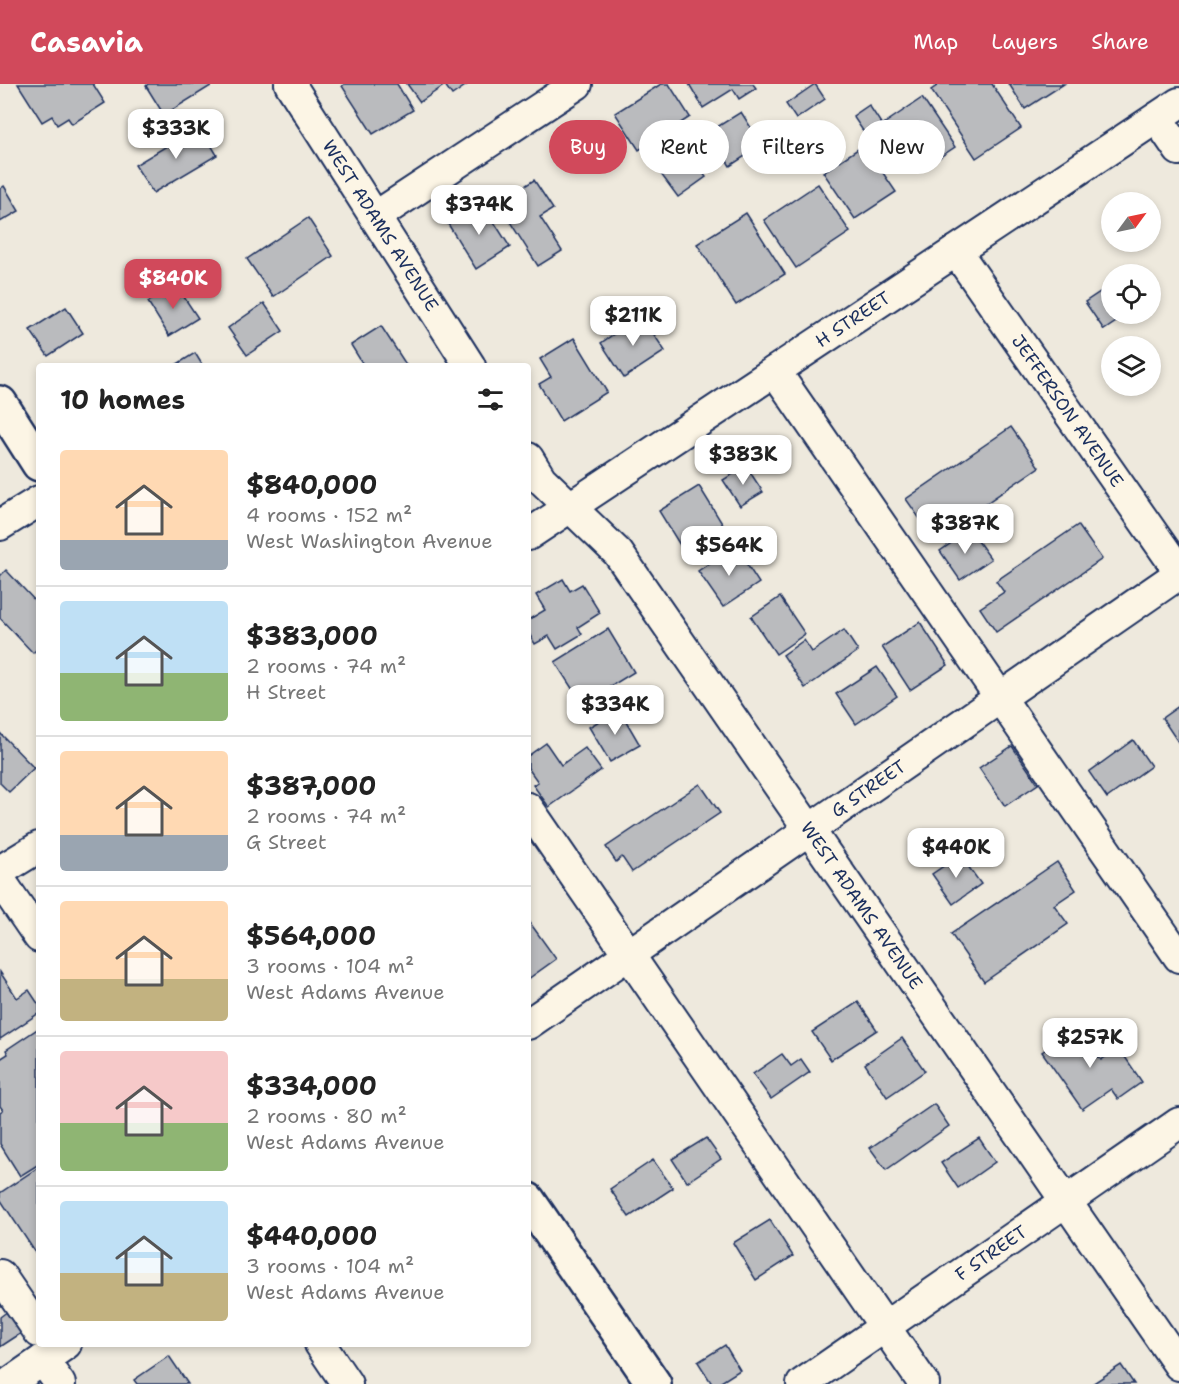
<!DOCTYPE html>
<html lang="en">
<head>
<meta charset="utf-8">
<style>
	body { margin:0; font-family:"Shantell Sans",sans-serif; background:#f2f2f2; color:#222; height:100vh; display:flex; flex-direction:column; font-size:22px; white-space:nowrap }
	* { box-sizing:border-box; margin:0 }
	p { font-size:20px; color:#767676 }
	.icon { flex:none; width:33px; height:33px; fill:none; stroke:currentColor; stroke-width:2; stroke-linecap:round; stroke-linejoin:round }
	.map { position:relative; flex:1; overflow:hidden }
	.side { position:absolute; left:36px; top:279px; width:495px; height:984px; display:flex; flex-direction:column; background:#fff; border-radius:6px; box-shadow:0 3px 9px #0003 }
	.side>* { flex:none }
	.hud { position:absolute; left:549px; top:36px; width:540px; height:54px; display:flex; gap:12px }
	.needle { width:39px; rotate:57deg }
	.tools { position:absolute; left:1101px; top:108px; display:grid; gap:12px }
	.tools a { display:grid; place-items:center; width:60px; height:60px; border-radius:50%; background:#fff; box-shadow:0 3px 9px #0003; font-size:30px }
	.price { position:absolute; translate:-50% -51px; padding:0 14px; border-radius:12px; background:#fff; color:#222; font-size:20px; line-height:39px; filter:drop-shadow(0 2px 3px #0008) }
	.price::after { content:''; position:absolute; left:50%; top:36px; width:18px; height:14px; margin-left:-9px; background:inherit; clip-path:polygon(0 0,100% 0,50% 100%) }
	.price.selected { background:#d1495b; color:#fff }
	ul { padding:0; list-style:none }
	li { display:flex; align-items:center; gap:18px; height:150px; padding:0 24px }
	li+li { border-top:2px solid #e0e0e0 }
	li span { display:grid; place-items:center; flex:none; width:168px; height:120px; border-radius:6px; color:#555 }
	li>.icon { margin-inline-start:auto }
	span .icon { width:72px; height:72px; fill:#fffc; stroke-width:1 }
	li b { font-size:26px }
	h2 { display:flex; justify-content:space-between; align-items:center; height:72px; padding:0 24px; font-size:26px }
	.chip { padding:0 21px; border-radius:27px; background:#fff; box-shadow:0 3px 9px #0003; font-size:21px; line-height:54px }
	.chip.selected { background:#d1495b; color:#fff }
	header { display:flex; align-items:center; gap:36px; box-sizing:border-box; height:84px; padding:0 30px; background:#d1495b; color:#fff }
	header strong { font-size:28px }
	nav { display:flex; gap:33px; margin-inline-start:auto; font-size:21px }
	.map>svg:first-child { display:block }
	.building { fill:#babbbe; stroke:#1b2f5e; stroke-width:1.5 }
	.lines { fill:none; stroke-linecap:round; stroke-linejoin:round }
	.minor-casing { stroke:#1b2f5e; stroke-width:34 }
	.major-casing { stroke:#1b2f5e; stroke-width:38 }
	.minor { stroke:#fcf5e5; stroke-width:30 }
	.major { stroke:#fcf5e5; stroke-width:33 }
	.labels { text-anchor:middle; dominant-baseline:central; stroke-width:6; stroke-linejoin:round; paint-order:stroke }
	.street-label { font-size:18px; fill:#1b2f5e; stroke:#fcf5e5 }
</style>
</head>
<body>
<header>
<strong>Casavia</strong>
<nav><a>Map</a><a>Layers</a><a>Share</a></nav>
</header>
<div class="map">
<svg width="1179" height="1300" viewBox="0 0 1179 1300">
	<rect width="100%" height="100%" fill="#eee9dd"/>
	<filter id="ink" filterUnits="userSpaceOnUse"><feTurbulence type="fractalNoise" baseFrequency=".0167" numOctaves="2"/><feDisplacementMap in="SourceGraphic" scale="12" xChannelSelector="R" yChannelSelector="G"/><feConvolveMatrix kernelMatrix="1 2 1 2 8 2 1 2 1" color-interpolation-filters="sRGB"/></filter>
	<g filter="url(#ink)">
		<!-- building -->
		<g class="building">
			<polygon points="18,0 93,0 105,19 72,40 68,34 57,41 52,32 42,38"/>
			<polygon points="148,0 214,0 164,31 146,2"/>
			<polygon points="345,0 397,0 413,26 373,50 342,2"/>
			<polygon points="407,0 468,0 452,11 445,1 420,18"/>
			<polygon points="661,0 669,0 690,33 639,66 615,29"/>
			<polygon points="689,0 753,0 756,4 739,15 733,5 703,24"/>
			<polygon points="815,0 825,15 796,35 786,20"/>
			<polygon points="940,0 992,0 1021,44 976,74 931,6"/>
			<polygon points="1009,0 1064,0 1025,25"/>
			<polygon points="922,14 955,63 925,83 916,70 890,87 853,32 869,21 882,41"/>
			<polygon points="741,28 762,61 730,82 709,48"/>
			<polygon points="200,42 217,71 153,109 135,81"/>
			<polygon points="680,58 706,93 678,113 652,78"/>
			<polygon points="864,61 896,108 855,135 823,88"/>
			<polygon points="534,96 553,125 540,133 562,167 538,182 498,119"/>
			<polygon points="818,100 850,148 796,184 764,136"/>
			<polygon points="4,102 19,127 0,138 0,105"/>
			<polygon points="482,119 510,163 476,185 448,140"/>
			<polygon points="746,129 785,190 736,221 697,160"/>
			<polygon points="308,134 333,172 273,213 247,175"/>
			<polygon points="1112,200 1112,230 1128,230 1104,246 1085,218"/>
			<polygon points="176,201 198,234 169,252 148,218"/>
			<polygon points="264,219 283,247 247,271 228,244"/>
			<polygon points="66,223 83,249 48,272 30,246"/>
			<polygon points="641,231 665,267 624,294 601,259"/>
			<polygon points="381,242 407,282 364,282 351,261"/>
			<polygon points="574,254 607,308 561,337 539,300 551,293 540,275"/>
			<polygon points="195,269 203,282 174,282"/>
			<polygon points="1011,343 1039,383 934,455 906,415"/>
			<polygon points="746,382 763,408 740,422 723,396"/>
			<polygon points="699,402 723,441 683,466 659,427"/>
			<polygon points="1078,441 1102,475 996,548 980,524 1004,508 996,497"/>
			<polygon points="970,446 991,475 960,496 940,467"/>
			<polygon points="735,462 759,499 723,523 698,487"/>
			<polygon points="6,486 39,521 39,563 33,569 0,534 0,492"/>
			<polygon points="563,495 570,507 582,500 600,529 578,543 582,550 557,565 549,552 535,560 528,548 528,536 545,526 536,511"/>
			<polygon points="780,513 805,550 776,570 751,533"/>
			<polygon points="920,538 948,581 910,606 882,563"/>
			<polygon points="608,545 634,588 582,620 555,578"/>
			<polygon points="844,546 858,567 805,604 783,571 804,556 812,568"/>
			<polygon points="877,583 897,612 856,640 836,610"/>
			<polygon points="1179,622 1179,658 1178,658 1162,634"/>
			<polygon points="619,625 640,661 610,678 589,643"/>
			<polygon points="0,649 34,684 9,708 0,699"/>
			<polygon points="1133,656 1151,682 1107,714 1089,688"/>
			<polygon points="546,659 561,681 585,664 601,686 549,723 533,701 538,698 528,684 528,672"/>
			<polygon points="1012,662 1038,700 1005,722 979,684"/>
			<polygon points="700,700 720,729 632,788 622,773 616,778 606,763"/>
			<polygon points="960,771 981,800 953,820 932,790"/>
			<polygon points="1057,778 1076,806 1054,821 1068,840 984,898 951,850"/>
			<polygon points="528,836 556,875 528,895"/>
			<polygon points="0,888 17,914 29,906 39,921 39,929 0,955"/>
			<polygon points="858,918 877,946 831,976 812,948"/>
			<polygon points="1078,943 1101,976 1119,964 1142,998 1118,1015 1111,1005 1082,1025 1042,968"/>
			<polygon points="39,944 39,1080 20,1092 0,1060 0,1028 3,1026 0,1022 0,975 8,970 6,966"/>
			<polygon points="902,954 925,987 887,1013 865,980"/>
			<polygon points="782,970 791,982 801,975 810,988 771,1015 753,990"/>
			<polygon points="934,1020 949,1042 886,1086 870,1064"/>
			<polygon points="706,1054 721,1075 687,1098 672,1075"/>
			<polygon points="979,1054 995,1078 958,1104 941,1079"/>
			<polygon points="653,1076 673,1104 629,1133 610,1105"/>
			<polygon points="39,1083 39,1165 35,1168 0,1115 0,1109"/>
			<polygon points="770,1136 793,1172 756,1196 733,1159"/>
			<polygon points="8,1227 23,1248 0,1263 0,1233"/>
			<polygon points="725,1261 740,1286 718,1300 712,1300 698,1278"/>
			<polygon points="169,1272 188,1300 137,1300 134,1296"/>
			<polygon points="1121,1281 1134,1300 1092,1300"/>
		</g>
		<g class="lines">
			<defs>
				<g id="minor">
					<path id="s1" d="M 290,0 L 470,282"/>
					<polyline points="1157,34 1179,66"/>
					<polyline points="375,133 577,0"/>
					<path id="s2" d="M 956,167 L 1179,487"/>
					<polyline points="775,287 1179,873"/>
					<path id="s3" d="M 528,374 L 541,395 L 618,469 L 1179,1281"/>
					<polyline points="0,441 39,417"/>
					<path id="s4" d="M 528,451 L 1179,19"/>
					<polyline points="528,724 924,1300"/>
					<polyline points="0,787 39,763"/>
					<polyline points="0,796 39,853"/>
					<path id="s5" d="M 528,940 L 1179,490"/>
					<polyline points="0,1191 39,1248"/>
					<polyline points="320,1260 347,1300"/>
					<polyline points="43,1276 60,1300"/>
					<polyline points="8,1300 66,1260"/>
					<path id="s6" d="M 802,1300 L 1179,1039"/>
				</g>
				<g id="major">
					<polyline points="0,319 39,380"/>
					<polyline points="528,1116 654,1300"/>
				</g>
			</defs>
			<!-- minor casing -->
			<use href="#minor" class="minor-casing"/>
			<!-- major casing -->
			<use href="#major" class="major-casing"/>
			<!-- minor -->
			<use href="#minor" class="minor"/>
			<!-- major -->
			<use href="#major" class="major"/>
		</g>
	</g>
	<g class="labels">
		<!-- street labels -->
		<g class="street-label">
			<text stroke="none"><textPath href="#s1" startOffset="168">WEST ADAMS AVENUE</textPath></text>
			<text stroke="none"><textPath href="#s4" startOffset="390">H STREET</textPath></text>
			<text stroke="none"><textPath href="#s2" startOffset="195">JEFFERSON AVENUE</textPath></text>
			<text stroke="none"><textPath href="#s5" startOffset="414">G STREET</textPath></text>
			<text stroke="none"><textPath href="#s3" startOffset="560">WEST ADAMS AVENUE</textPath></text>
			<text stroke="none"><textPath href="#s6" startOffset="230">F STREET</textPath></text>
		</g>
	</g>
</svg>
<div class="tools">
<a><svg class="needle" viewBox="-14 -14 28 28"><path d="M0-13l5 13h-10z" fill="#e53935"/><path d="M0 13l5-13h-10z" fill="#767676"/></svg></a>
<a><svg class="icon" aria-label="locate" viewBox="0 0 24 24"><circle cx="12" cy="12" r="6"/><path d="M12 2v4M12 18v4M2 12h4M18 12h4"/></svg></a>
<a><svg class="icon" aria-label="layers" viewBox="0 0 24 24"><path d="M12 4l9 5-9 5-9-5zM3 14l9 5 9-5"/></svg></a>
</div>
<b class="price" style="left:176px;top:76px">$333K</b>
<b class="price" style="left:479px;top:152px">$374K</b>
<b class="price selected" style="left:173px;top:226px">$840K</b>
<b class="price" style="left:633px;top:263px">$211K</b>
<b class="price" style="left:743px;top:402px">$383K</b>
<b class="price" style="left:965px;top:471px">$387K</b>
<b class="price" style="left:729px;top:493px">$564K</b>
<b class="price" style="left:615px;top:652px">$334K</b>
<b class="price" style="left:956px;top:795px">$440K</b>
<b class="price" style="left:1090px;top:985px">$257K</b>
<div class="hud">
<a class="chip selected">Buy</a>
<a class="chip">Rent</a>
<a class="chip">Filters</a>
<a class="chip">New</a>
</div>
<section class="side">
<h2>10 homes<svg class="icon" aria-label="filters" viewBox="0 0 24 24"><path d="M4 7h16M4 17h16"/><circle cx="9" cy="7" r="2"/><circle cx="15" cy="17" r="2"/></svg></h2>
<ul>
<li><span style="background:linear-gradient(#ffd9b3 75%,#9aa5b1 0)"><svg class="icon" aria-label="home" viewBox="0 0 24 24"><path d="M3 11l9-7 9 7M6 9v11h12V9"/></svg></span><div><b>$840,000</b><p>4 rooms · 152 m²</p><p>West Washington Avenue</p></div></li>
<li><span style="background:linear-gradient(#bfe0f5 60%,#8fb573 0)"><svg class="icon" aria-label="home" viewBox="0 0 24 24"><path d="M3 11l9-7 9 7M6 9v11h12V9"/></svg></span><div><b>$383,000</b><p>2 rooms · 74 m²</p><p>H Street</p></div></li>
<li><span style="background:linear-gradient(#ffd9b3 70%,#9aa5b1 0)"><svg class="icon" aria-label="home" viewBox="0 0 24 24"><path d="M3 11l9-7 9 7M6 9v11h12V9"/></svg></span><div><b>$387,000</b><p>2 rooms · 74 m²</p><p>G Street</p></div></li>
<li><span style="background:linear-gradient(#ffd9b3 65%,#c2b280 0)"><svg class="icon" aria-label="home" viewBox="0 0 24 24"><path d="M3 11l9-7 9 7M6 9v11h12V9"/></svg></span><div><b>$564,000</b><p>3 rooms · 104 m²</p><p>West Adams Avenue</p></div></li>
<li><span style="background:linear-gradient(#f6c9c9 60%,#8fb573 0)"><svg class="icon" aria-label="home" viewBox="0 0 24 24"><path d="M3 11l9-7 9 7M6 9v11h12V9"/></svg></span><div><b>$334,000</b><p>2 rooms · 80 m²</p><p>West Adams Avenue</p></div></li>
<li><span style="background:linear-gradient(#bfe0f5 60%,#c2b280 0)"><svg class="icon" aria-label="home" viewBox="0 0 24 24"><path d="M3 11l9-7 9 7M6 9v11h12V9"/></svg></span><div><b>$440,000</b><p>3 rooms · 104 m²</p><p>West Adams Avenue</p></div></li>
</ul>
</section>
</div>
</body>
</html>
